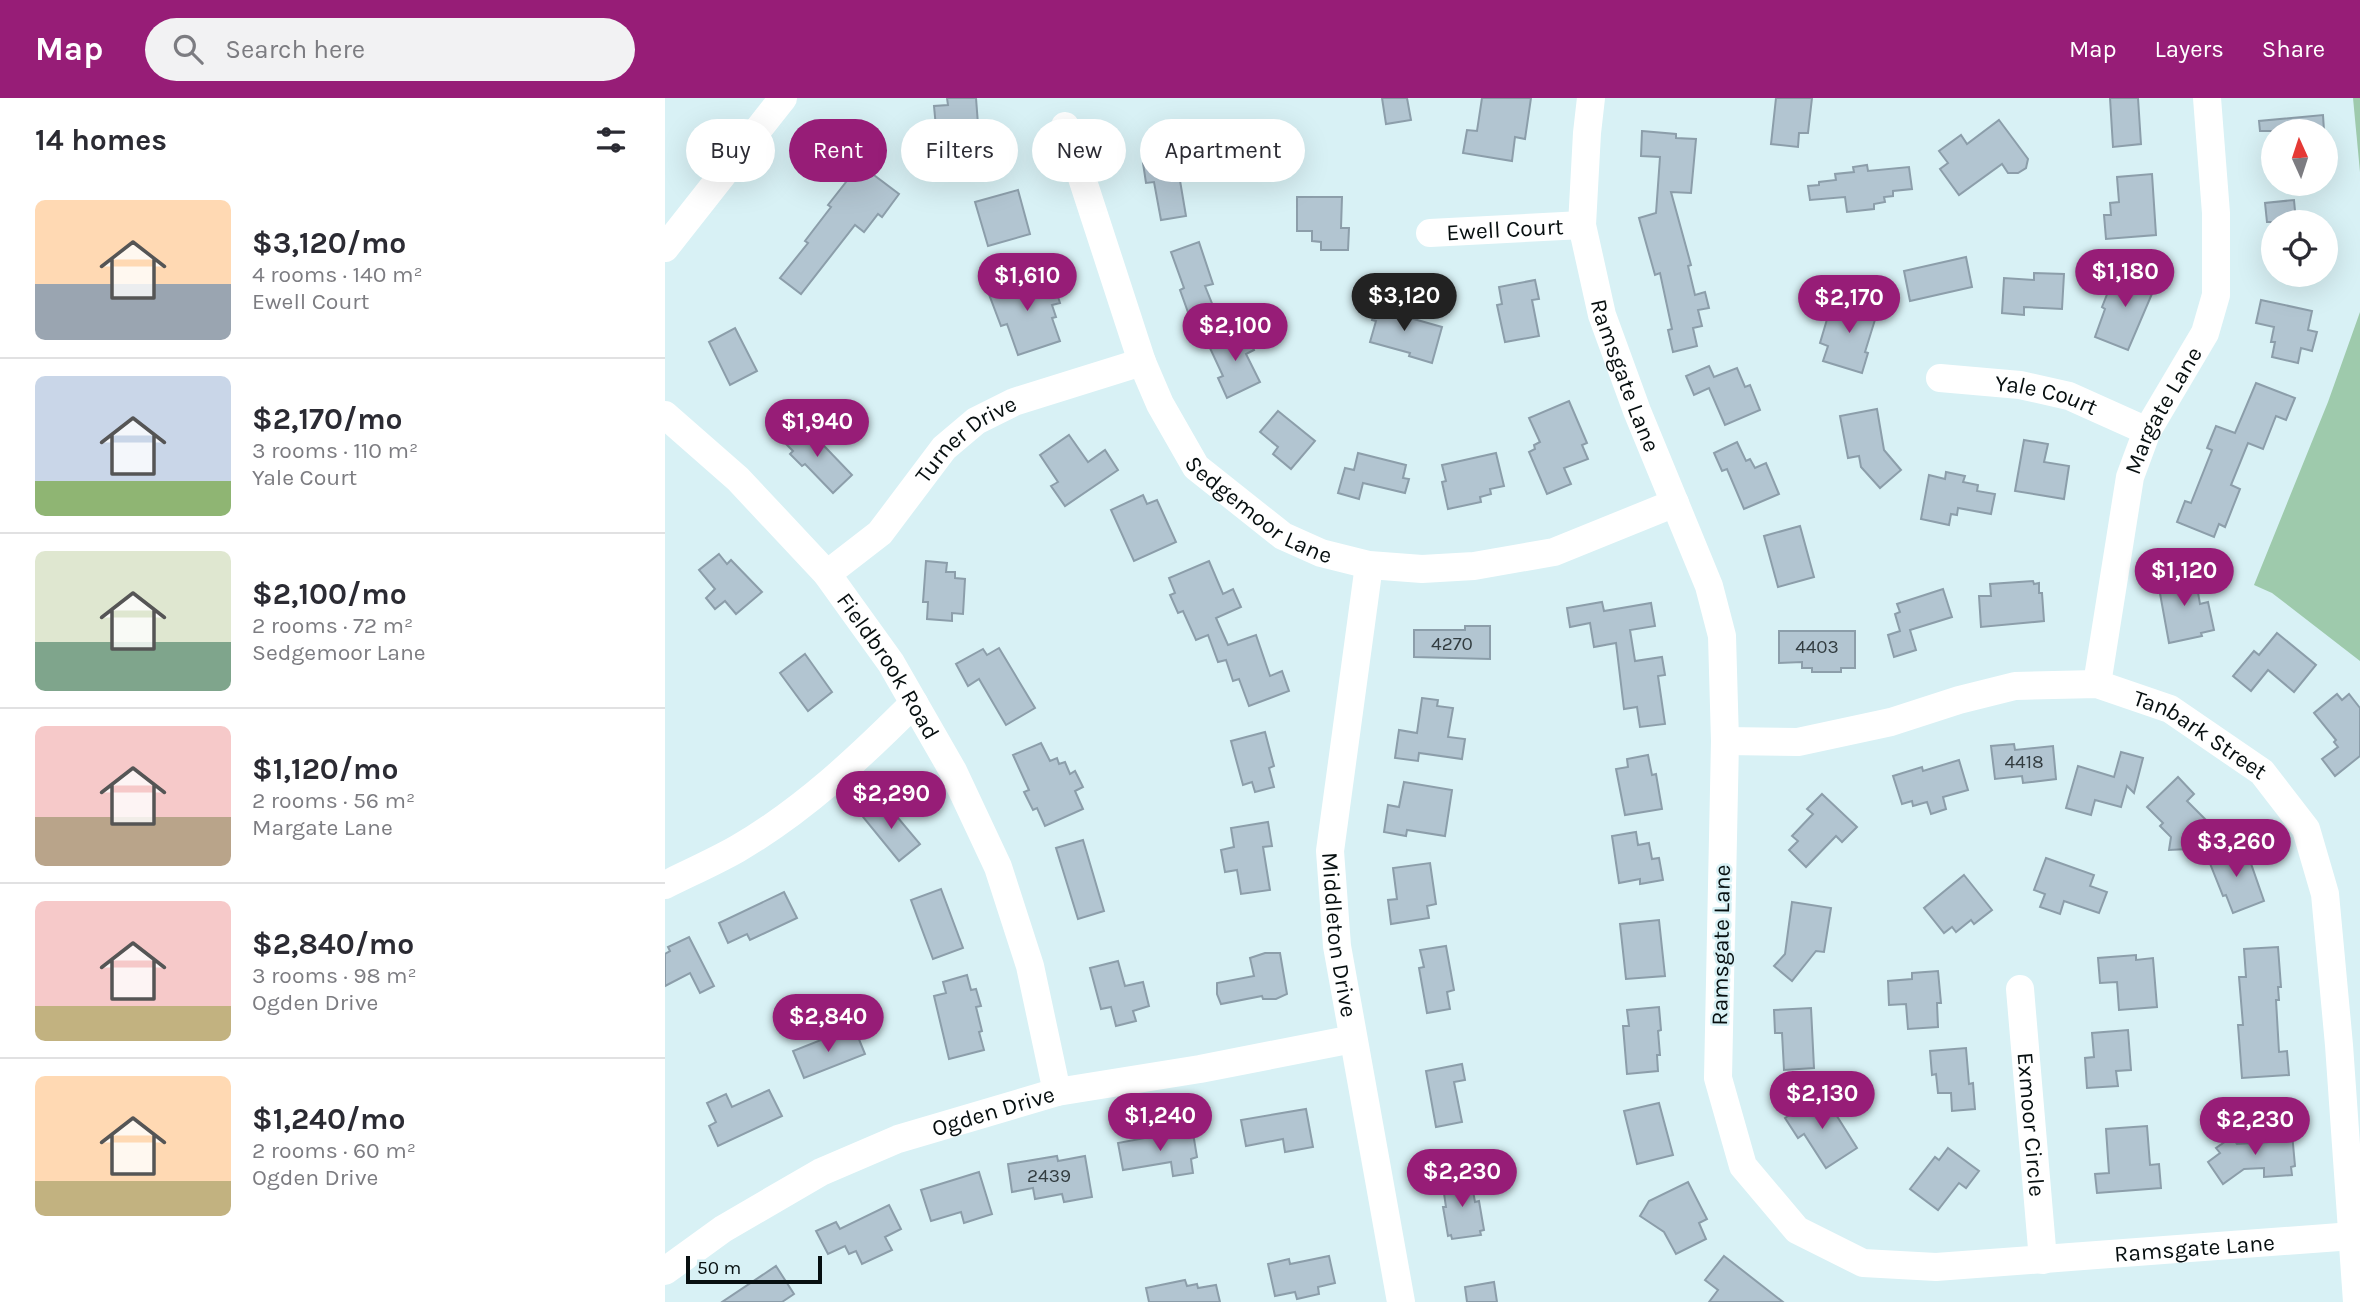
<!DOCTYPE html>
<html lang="en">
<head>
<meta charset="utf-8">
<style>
	body { margin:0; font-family:Karla,sans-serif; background:#f2f2f3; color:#2b2b33; height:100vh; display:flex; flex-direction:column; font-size:26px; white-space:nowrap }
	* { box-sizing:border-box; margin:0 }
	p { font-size:23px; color:#7c7c81 }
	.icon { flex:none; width:38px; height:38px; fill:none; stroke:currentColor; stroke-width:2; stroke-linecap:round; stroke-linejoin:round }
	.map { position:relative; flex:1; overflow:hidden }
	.sheet { display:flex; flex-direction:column; background:#fff; width:665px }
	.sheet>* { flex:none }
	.banner { position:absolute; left:21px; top:21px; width:665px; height:63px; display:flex; gap:14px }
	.needle { width:46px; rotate:357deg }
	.buttons { position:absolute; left:1596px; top:21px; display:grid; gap:14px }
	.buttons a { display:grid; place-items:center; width:77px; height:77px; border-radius:50%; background:#fff; box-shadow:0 7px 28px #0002; font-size:35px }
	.scale { position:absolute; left:21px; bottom:18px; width:136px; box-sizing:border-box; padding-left:7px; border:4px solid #070f10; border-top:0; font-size:19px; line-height:24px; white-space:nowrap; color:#070f10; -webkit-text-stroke:5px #d8f1f5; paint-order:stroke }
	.price { position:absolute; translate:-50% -60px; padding:0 16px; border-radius:24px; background:#971d77; color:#fff; font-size:23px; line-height:46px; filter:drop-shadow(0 2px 4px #0008) }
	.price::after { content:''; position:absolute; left:50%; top:42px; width:21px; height:16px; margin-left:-10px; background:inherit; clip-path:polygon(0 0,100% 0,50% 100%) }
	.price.active { background:#222; color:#fff }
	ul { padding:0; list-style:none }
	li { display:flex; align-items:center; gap:21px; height:175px; padding:0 35px }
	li+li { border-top:2px solid #e1e1e2 }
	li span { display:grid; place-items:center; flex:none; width:196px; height:140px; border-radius:10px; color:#555 }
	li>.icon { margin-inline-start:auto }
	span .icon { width:84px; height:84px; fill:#fffc; stroke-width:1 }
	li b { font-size:30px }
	h2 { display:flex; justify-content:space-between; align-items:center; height:84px; padding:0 35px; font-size:30px }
	.tag { padding:0 24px; border-radius:32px; background:#fff; box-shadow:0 7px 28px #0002; font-size:24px; line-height:63px }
	.tag.active { background:#971d77; color:#fff }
	header { display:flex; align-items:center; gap:42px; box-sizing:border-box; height:98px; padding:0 35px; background:#971d77; color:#fff }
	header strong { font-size:33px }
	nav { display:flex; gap:38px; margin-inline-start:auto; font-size:24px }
	.search { width:490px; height:63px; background:#f2f2f3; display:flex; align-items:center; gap:18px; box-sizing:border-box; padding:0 24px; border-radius:38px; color:#7c7c81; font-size:26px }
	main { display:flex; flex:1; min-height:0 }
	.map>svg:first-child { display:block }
	.green { fill:#9ecaac }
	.building { fill:#b2c5d1; stroke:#8c9eaa; stroke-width:2 }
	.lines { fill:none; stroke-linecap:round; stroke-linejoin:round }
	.minor { stroke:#fff; stroke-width:28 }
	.labels { text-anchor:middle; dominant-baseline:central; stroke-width:5; stroke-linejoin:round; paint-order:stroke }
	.number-label { font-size:19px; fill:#323c40 }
	.street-label { font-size:23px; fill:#070f10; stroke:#d8f1f5 }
</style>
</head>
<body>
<header>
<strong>Map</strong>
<div class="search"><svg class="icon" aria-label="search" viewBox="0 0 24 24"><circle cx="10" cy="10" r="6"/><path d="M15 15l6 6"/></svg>Search here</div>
<nav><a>Map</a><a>Layers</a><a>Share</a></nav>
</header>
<main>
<section class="sheet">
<h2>14 homes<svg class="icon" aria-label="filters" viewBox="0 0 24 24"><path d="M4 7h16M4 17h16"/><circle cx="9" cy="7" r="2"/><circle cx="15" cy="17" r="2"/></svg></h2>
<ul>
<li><span style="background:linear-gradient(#ffd9b3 60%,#9aa5b1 0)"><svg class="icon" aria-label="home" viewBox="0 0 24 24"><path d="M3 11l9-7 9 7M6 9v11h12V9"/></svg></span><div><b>$3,120/mo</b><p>4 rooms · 140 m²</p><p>Ewell Court</p></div></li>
<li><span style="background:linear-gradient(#c9d6e8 75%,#8fb573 0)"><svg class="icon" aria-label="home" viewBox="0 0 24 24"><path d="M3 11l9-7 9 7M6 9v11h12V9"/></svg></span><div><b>$2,170/mo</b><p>3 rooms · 110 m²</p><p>Yale Court</p></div></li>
<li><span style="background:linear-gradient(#dfe7d0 65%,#7fa58c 0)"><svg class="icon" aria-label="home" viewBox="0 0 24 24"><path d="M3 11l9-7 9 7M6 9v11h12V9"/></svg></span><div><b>$2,100/mo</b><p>2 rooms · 72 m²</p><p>Sedgemoor Lane</p></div></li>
<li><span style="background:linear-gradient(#f6c9c9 65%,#b9a48a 0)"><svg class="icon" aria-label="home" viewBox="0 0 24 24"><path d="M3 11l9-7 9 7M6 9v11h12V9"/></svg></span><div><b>$1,120/mo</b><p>2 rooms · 56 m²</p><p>Margate Lane</p></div></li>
<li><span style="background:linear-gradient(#f6c9c9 75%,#c2b280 0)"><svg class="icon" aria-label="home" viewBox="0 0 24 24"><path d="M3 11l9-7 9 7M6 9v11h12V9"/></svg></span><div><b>$2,840/mo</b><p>3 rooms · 98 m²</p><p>Ogden Drive</p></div></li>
<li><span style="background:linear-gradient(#ffd9b3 75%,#c2b280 0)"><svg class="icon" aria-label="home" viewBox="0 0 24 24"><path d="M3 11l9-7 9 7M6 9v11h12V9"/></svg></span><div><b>$1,240/mo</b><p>2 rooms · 60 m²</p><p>Ogden Drive</p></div></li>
</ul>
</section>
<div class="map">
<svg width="1695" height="1204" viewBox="0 0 1695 1204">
	<rect width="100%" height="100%" fill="#d8f1f5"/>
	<!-- green -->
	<g class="green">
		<polygon points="1688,0 1695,0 1695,74"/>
		<polygon points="1695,214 1695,563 1607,495 1589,487 1663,304"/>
	</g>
	<!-- building -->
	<g class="building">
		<polygon points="282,0 311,0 313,26 317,26 320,56 312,57 314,68 275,72 269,8 283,7"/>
		<polygon points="717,0 742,0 746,22 721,26"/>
		<polygon points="817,0 866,0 860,41 850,39 847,63 798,55 802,32 812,33"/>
		<polygon points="1111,0 1147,0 1143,35 1134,35 1133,49 1106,46"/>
		<polygon points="1445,0 1473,0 1476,46 1448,49"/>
		<polygon points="1658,17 1659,33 1595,33 1594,23"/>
		<polygon points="1334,22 1363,61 1361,70 1353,75 1343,75 1337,66 1294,97 1275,71 1283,65 1274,53 1296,37 1302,46"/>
		<polygon points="977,33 1011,36 1011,40 1031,41 1026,95 1006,94 1026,167 1023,168 1030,197 1040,194 1044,210 1033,212 1037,228 1028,230 1032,248 1008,254 1003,232 1007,231 995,175 990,177 974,120 991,115 995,59 976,58"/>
		<polygon points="511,59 521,118 496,122 489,84 481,85 478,65"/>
		<polygon points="189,62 234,96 217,119 213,116 199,134 190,127 136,196 115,180 143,145 140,143 166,109 163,107 181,84 175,80"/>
		<polygon points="1202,67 1203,73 1244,69 1247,91 1228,93 1228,98 1219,99 1220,104 1209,106 1209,111 1182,114 1180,99 1145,102 1143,88 1154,87 1154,84 1171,82 1170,76 1189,74 1188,69"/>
		<polygon points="1487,76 1491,137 1441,141 1439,117 1446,117 1445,105 1454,104 1452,79"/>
		<polygon points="353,92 365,136 323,148 310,104"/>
		<polygon points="632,99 677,99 676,130 684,130 683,152 656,152 656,144 647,143 647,133 632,133"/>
		<polygon points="1629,102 1631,124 1602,124 1600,105"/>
		<polygon points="534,144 548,186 540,188 548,208 524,217 515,192 519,190 506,154"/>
		<polygon points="1301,159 1307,189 1245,203 1239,173"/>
		<polygon points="1459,171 1492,184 1463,252 1430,239 1440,211 1437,209 1447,184 1453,186"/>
		<polygon points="1369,175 1399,176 1397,211 1359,209 1359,217 1337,215 1339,180 1369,182"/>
		<polygon points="357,178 362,192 388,183 395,205 387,207 391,219 387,220 395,243 353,257 342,226 336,228 322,191"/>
		<polygon points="870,182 874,201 867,202 874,238 840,244 832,207 837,206 834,189"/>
		<polygon points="713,201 734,207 731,216 777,229 767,265 744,258 745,255 705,244 711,223 707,222"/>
		<polygon points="1174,201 1213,212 1200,254 1203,255 1197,275 1158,263 1163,248 1155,245 1163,218 1168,220"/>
		<polygon points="1596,202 1647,213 1643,232 1652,234 1647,253 1636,250 1633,265 1607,259 1610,244 1606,244 1609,229 1591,225"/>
		<polygon points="70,230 92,273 65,287 44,244"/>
		<polygon points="579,231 589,252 581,256 595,284 562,300 553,280 558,278 544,248"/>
		<polygon points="1044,268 1049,279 1072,270 1080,289 1085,287 1095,312 1060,327 1044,290 1029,297 1021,278"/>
		<polygon points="1591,285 1630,300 1621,322 1611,318 1598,351 1583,345 1566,387 1575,391 1560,429 1554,426 1549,439 1512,424 1520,403 1526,405 1547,352 1542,350 1551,328 1570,335"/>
		<polygon points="904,303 922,345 917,347 923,361 899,370 906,386 882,396 864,354 870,351 869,347 875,344 864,320"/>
		<polygon points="1212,311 1219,352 1236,372 1215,390 1196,369 1194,358 1183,360 1175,318"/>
		<polygon points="613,313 650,343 626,371 608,356 613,349 595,334"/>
		<polygon points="138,326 187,377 168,395 140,366 137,368 125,356 128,353 119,344"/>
		<polygon points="404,337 423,364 440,352 453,372 400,408 386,388 393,384 375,357"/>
		<polygon points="1359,342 1383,346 1379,364 1404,368 1399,401 1350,393"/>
		<polygon points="1072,344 1081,363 1085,361 1090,370 1101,365 1114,396 1079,411 1062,371 1057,373 1049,355"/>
		<polygon points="693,355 741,367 738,380 744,381 740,395 698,385 694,401 673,395 680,370 689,372"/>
		<polygon points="831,355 839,388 825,391 826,396 815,399 816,404 783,411 777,384 781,383 777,367"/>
		<polygon points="1281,374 1300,378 1298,384 1313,387 1312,393 1330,396 1326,416 1293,410 1292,417 1286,416 1284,427 1256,421 1264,377 1280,381"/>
		<polygon points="478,397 482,406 492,402 511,444 469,463 446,412"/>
		<polygon points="1135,428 1149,479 1113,489 1099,438"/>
		<polygon points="54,456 62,466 66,462 97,494 71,516 60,503 50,511 41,500 50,491 34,472"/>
		<polygon points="261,463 282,465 281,474 290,474 290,480 300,481 298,516 287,515 287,523 262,521 263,504 258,504"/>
		<polygon points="544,463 558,496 568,491 576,509 551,520 563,547 591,537 605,578 617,573 624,593 584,608 574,581 568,583 561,562 553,564 543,537 531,542 518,513 513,515 505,497 510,495 504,480"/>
		<polygon points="1529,472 1535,506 1543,504 1549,532 1536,535 1537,538 1504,545 1494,490 1498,489 1496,478"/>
		<polygon points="1368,483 1369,486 1374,485 1374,495 1377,495 1379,523 1316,529 1314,498 1326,498 1325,486"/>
		<polygon points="1278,491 1287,519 1245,532 1251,552 1229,559 1223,537 1235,533 1230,516 1235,514 1232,506"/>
		<polygon points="937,504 939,513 986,505 990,528 965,532 970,563 997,559 1000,577 993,578 1000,626 975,629 972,609 959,611 951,545 929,549 925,525 905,529 902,510"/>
		<polygon points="800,528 825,528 825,561 749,559 749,532 800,532"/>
		<polygon points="1114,533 1190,533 1190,570 1176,570 1176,574 1147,574 1147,570 1137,570 1137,564 1114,565"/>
		<polygon points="1612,535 1651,567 1629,594 1603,572 1586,593 1568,578 1589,553 1594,557"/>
		<polygon points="334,550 370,610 341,627 314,581 303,588 291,566 318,551 322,557"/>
		<polygon points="140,556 167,594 143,613 115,575"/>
		<polygon points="1672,596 1677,602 1684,596 1695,610 1695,658 1670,678 1657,661 1673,649 1669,644 1671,642 1649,615"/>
		<polygon points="757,600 773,602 772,608 788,610 783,639 800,641 797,661 754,655 753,663 730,660 734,632 752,635"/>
		<polygon points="600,634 609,668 604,670 609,689 590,694 587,684 578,687 566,643"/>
		<polygon points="376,645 385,663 392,660 394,666 400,664 405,676 410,673 418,689 410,693 418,711 380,728 372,710 368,712 359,694 364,692 348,657"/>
		<polygon points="1349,646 1350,652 1388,648 1391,681 1358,685 1357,678 1330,681 1326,648"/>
		<polygon points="1456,654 1478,660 1469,695 1462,688 1456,709 1430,702 1426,717 1401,710 1413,668 1449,679"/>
		<polygon points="983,657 987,677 991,676 997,711 960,717 951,671 963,669 962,661"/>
		<polygon points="1294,662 1303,692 1278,699 1281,711 1266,716 1262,704 1248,708 1247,703 1237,706 1228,678 1257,669 1258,673"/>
		<polygon points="1513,679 1529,696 1522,703 1547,728 1523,751 1504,752 1506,739 1495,728 1498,725 1482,709"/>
		<polygon points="739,684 787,692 780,738 742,732 741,738 719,734 723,707 734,709"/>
		<polygon points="1157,696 1192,729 1177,744 1171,738 1141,769 1124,752 1133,743 1127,738 1148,716 1142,711"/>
		<polygon points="218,702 255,746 234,763 198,719"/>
		<polygon points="603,724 607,748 598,749 605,792 576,796 572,772 560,774 556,752 569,749 566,730"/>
		<polygon points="971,734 973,747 984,745 987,761 994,760 998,782 975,786 975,781 954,785 947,738"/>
		<polygon points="418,742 439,813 413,821 391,750"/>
		<polygon points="1571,746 1578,763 1584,760 1599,803 1568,815 1561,797 1558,798 1542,758"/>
		<polygon points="1381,760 1429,777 1425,788 1442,794 1434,815 1399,803 1395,816 1375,809 1380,796 1369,792"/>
		<polygon points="765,765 771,806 762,808 764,820 726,826 723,802 732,801 728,770"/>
		<polygon points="1299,777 1327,812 1309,826 1306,822 1291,834 1287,829 1279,835 1259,810"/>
		<polygon points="276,791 298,850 268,861 246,802"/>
		<polygon points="119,794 132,820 85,842 82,836 63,845 54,825"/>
		<polygon points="1127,804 1166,810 1159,854 1151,853 1127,883 1109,868 1120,856"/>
		<polygon points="994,822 1000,878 961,881 955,826"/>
		<polygon points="24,839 49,888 35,895 25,875 0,888 0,856 5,853 3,849"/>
		<polygon points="781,848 789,892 782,894 785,911 762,915 754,870 759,869 755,852"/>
		<polygon points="1613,849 1616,889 1613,889 1614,902 1611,902 1614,954 1622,953 1624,977 1577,980 1573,927 1578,927 1574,879 1581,879 1579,851"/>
		<polygon points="600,855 615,855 622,896 611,901 598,901 597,898 556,906 552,896 552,885 589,878 585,860"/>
		<polygon points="1471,857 1471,862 1488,860 1492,909 1454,912 1452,884 1435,885 1433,860"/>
		<polygon points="453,863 460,888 478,884 484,908 468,913 471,923 451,928 446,909 436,911 425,870"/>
		<polygon points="1273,873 1276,905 1272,905 1273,929 1243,931 1241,906 1224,907 1223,883 1247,881 1247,875"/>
		<polygon points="302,877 306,892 311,891 316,908 311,909 317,933 314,934 319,952 284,961 269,898 281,895 278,884"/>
		<polygon points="994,909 996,932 993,933 995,957 992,957 993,973 962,976 958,928 964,928 962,912"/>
		<polygon points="1146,910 1149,970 1119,972 1117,935 1110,935 1109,912"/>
		<polygon points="1463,932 1466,972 1451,973 1453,988 1422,990 1420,960 1429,959 1427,935"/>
		<polygon points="191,934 200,956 139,980 128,953 171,936 173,941"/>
		<polygon points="1301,950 1304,986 1308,985 1310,1011 1287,1013 1286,995 1273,995 1271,976 1267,977 1265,953"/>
		<polygon points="797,966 800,982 789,984 797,1024 771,1029 761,973"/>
		<polygon points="104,992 117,1018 53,1048 44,1028 51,1024 42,1005 61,996 67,1009"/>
		<polygon points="1158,996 1192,1050 1161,1070 1139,1036 1133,1040 1120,1020"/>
		<polygon points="994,1005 1008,1057 972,1066 959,1013"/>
		<polygon points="641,1011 648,1049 620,1054 618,1041 581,1048 576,1022"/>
		<polygon points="1482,1028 1485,1067 1494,1066 1496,1090 1432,1095 1430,1076 1444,1075 1441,1031"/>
		<polygon points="528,1035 532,1059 526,1061 528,1075 508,1078 506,1064 458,1072 453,1045 501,1036 501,1040"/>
		<polygon points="1627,1035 1630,1068 1626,1069 1627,1077 1599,1079 1599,1070 1579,1071 1558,1086 1543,1064 1555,1055 1551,1050 1567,1039 1572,1046 1603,1044 1602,1037"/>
		<polygon points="1283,1050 1314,1073 1301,1090 1294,1085 1273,1112 1245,1091 1270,1059 1274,1062"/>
		<polygon points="392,1058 393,1063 420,1058 427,1099 399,1104 397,1096 370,1101 368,1090 347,1094 343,1066"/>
		<polygon points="314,1074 327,1116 299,1125 296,1114 266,1123 256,1092"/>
		<polygon points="805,1077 810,1104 814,1103 819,1132 815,1133 816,1137 787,1141 786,1137 783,1138 778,1109 781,1109 777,1082"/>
		<polygon points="1023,1084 1042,1121 1034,1125 1041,1141 1011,1156 999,1134 975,1118 984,1103"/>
		<polygon points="224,1107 236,1131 220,1139 227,1152 197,1166 191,1153 184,1156 180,1148 163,1156 151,1133 171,1124 175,1131"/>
		<polygon points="664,1158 670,1185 653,1189 654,1196 632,1201 630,1194 610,1198 603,1166 624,1161 625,1166"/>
		<polygon points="1059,1158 1118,1204 1044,1204 1053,1192 1040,1182"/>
		<polygon points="111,1168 129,1196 117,1204 57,1204"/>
		<polygon points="520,1182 522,1188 532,1186 533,1190 551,1187 555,1204 484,1204 481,1190"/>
		<polygon points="829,1184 832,1204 802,1204 800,1189"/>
	</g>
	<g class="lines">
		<!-- minor -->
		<g class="minor">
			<path id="s1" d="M 926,0 L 922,35 L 917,127 L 937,217 L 972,313 L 1044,488 L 1057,538 L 1060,643 L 1053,980 L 1078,1068 L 1132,1132 L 1198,1165 L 1271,1169 L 1688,1138"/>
			<path id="s2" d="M 400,28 L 477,264 L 495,306 L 531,369 L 618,438 L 656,455 L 704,467 L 757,471 L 809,468 L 889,454 L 1010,405"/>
			<path id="s3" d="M 765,135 L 917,127"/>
			<polyline points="0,150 118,0"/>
			<path id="s4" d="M 1275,280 L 1355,287 L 1404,298 L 1482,333"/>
			<path id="s5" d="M 0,317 L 73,381 L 162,476 L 226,565 L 288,673 L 333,769 L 365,868 L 392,994"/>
			<path id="s6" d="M 704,467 L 665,753 L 672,848 L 736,1204"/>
			<path id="s7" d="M 162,476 L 215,435 L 279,350 L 311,323 L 349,304 L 477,264"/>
			<path id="s8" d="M 1432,586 L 1465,379 L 1482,333 L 1540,235 L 1551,197 L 1551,115 L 1542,0"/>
			<path id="s9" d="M 1060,643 L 1133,644 L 1226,624 L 1294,602 L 1350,588 L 1432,586 L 1505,611 L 1597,674 L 1641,731 L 1660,796 L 1674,947 L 1692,1204"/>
			<path d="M 0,787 C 24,775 49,764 72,751 C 139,712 195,659 249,605"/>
			<path id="s10" d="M 1355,891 L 1378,1162"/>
			<path id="s11" d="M 0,1173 L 58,1131 L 156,1074 L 233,1041 L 392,994 L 535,971 L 688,941"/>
		</g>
	</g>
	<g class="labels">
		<!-- number labels -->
		<g class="number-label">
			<text x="787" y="546">4270</text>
			<text x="1152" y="549">4403</text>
			<text x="1359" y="664">4418</text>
			<text x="384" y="1078">2439</text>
		</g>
		<!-- street labels -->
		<g class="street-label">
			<text stroke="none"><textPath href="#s3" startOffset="75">Ewell Court</textPath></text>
			<text stroke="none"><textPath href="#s1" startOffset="284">Ramsgate Lane</textPath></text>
			<text stroke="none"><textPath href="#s4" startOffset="108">Yale Court</textPath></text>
			<text stroke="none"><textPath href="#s8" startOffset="284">Margate Lane</textPath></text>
			<text stroke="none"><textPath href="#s7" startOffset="196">Turner Drive</textPath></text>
			<text stroke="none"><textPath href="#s2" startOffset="443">Sedgemoor Lane</textPath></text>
			<text stroke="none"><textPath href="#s5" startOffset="338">Fieldbrook Road</textPath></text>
			<text stroke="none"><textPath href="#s9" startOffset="495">Tanbark Street</textPath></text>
			<text stroke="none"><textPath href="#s6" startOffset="373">Middleton Drive</textPath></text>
			<text transform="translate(1056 847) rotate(-89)">Ramsgate Lane</text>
			<text stroke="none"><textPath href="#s11" startOffset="368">Ogden Drive</textPath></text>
			<text stroke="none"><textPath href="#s10" startOffset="136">Exmoor Circle</textPath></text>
			<text stroke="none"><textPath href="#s1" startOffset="1586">Ramsgate Lane</textPath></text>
		</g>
	</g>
</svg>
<div class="buttons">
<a><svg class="needle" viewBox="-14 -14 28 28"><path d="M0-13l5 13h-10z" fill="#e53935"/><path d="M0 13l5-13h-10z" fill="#7c7c81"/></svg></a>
<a><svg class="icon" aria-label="locate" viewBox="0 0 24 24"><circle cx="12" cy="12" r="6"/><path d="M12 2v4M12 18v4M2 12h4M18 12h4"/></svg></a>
</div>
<div class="scale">50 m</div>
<b class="price" style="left:1460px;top:211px">$1,180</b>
<b class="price" style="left:362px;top:215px">$1,610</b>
<b class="price active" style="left:739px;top:235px">$3,120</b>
<b class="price" style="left:1184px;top:237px">$2,170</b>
<b class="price" style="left:570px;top:265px">$2,100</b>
<b class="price" style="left:152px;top:361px">$1,940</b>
<b class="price" style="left:1519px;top:510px">$1,120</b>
<b class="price" style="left:226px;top:733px">$2,290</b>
<b class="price" style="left:1571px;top:781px">$3,260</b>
<b class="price" style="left:163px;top:956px">$2,840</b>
<b class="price" style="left:1157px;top:1033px">$2,130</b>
<b class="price" style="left:495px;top:1055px">$1,240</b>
<b class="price" style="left:1590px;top:1059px">$2,230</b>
<b class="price" style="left:797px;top:1111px">$2,230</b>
<div class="banner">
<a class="tag">Buy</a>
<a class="tag active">Rent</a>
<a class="tag">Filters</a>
<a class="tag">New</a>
<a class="tag">Apartment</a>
</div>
</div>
</main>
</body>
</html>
